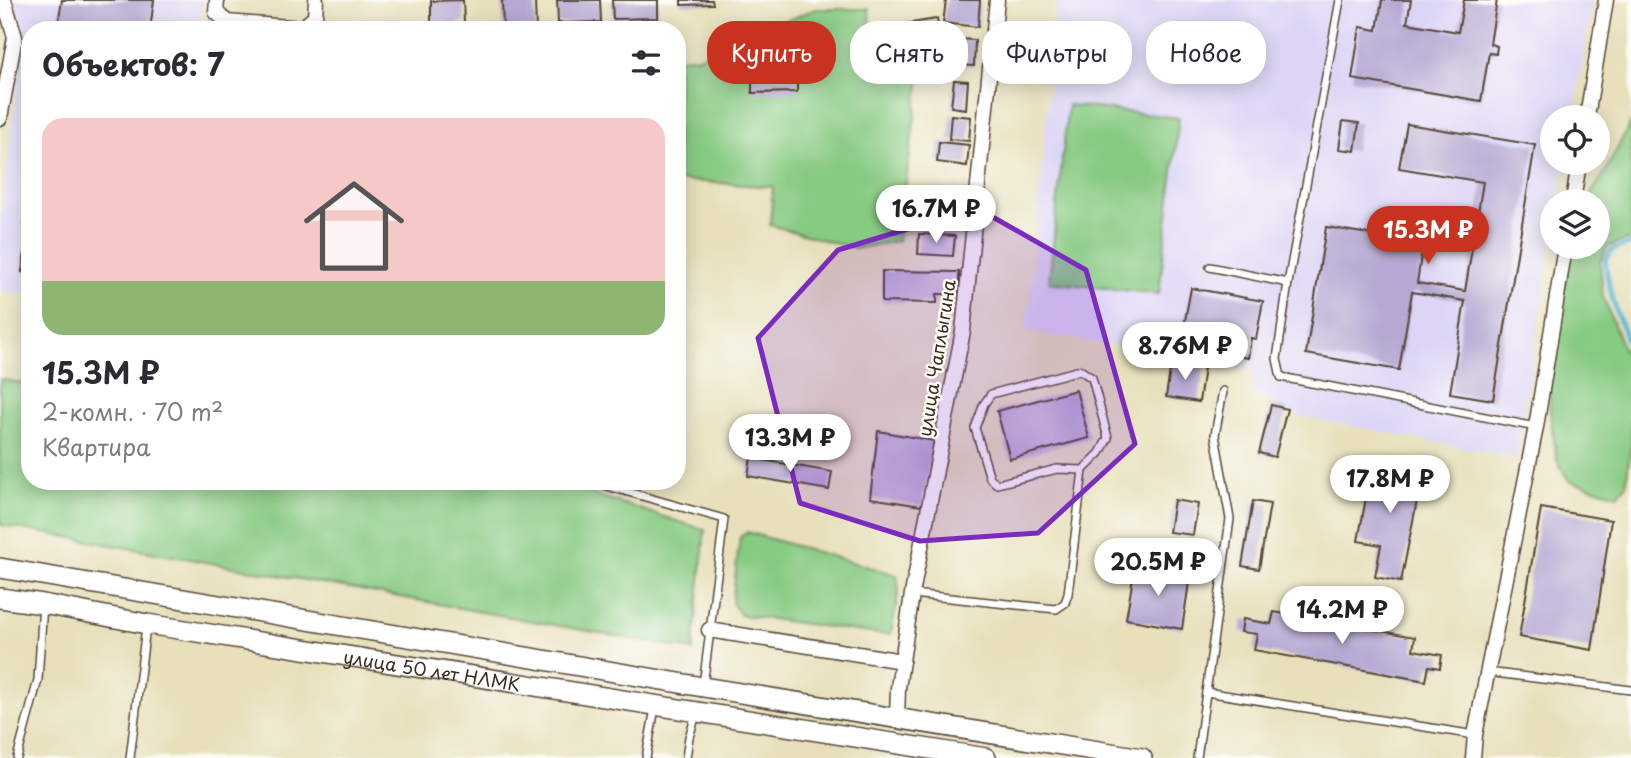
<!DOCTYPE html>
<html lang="ru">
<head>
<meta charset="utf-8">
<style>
	body { margin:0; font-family:"Playpen Sans",sans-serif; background:#f7f7f7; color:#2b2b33; height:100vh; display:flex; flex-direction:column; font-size:26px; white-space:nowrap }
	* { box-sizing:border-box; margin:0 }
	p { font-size:23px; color:#7c7c81 }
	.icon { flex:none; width:38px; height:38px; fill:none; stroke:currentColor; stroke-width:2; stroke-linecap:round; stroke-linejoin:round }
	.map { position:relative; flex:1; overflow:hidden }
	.sheet { position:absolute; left:21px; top:21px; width:665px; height:469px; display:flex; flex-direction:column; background:#fff; border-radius:28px; box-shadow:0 4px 18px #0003 }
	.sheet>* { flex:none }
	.banner { position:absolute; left:707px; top:21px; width:665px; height:63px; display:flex; gap:14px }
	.fabs { position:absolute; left:1540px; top:105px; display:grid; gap:14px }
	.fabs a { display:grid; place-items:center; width:70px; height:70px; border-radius:50%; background:#fff; box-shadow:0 4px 18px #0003; font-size:35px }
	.price { position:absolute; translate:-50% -60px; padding:0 16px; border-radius:24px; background:#fff; color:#222; font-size:23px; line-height:46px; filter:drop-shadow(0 2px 4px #0008) }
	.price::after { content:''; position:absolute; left:50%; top:42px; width:21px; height:16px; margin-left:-10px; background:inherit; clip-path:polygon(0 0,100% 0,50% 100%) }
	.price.on { background:#c8321e; color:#fff }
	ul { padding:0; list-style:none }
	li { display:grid; align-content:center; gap:14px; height:371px; padding:0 21px }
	li span { display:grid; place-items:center; height:217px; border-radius:21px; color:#555 }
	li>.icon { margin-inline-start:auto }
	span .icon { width:126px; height:126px; fill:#fffc; stroke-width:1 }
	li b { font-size:30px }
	h2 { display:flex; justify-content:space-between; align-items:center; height:84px; padding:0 21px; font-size:30px }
	.tag { padding:0 24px; border-radius:28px; background:#fff; box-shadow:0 4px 18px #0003; font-size:24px; line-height:63px }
	.tag.on { background:#c8321e; color:#fff }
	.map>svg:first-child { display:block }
	.built { fill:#dcd5f6 }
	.green { fill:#87ca82; stroke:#617a50; stroke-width:2 }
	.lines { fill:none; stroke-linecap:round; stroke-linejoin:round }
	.stream { stroke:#5cb9da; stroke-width:5 }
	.building { fill:#b6a8d3 }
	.lane-casing { stroke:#554536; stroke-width:10 }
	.street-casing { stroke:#554536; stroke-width:17 }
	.secondary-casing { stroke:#554536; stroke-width:22 }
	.lane { stroke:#fff; stroke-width:7 }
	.street { stroke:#fff; stroke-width:14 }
	.secondary { stroke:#fff; stroke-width:19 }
	.marked { fill:#7b2cbf; fill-opacity:0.2; stroke:#7b2cbf; stroke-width:5; stroke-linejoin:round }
	.labels { text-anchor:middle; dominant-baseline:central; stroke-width:5; stroke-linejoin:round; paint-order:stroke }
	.street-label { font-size:18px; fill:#3b2a1e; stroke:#fdfcf7 }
</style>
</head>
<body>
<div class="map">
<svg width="1631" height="758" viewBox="0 0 1631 758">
	<rect width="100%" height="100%" fill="#fdfcf7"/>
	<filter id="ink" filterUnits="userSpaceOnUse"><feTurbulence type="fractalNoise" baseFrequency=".0143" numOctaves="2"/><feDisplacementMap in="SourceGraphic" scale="14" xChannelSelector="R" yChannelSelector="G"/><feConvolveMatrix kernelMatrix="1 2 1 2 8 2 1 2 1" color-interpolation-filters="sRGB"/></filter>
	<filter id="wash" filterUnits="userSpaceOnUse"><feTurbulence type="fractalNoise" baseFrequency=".00686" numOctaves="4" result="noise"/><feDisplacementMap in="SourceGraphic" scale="28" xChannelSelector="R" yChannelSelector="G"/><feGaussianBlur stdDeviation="1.57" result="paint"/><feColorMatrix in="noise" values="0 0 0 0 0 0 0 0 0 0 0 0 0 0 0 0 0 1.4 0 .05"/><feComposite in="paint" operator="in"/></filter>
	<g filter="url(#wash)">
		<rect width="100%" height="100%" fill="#e7e0bb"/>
		<!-- built -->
		<g class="built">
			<polygon points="11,0 202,0 199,23 227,30 30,30 30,296 0,290 0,223 21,52"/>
			<polygon points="1057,0 1593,0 1573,117 1552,117 1552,163 1566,163 1559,201 1552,201 1552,242 1516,458 1299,416 1252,393 1255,371 1191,358 1027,331"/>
		</g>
		<!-- green -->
		<g class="green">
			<polygon points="815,9 869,9 872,63 920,79 898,241 855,249 770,225 773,187 677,180 677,58 698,57"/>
			<polygon points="1068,105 1179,118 1159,294 1049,282"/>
			<polygon points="1631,122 1631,238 1607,247 1600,261 1603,296 1631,369 1631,444 1626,485 1618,495 1569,481 1557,461 1550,412 1550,382 1571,247 1598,247 1598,201 1586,201 1604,174"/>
			<polygon points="0,379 30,385 30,481 560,481 577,489 705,530 693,650 0,525"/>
			<polygon points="747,532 897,575 899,590 891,634 878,634 741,615 732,603 740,537"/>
		</g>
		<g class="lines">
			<!-- stream -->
			<path class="stream" d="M 1631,243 L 1612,250 L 1605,260 C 1609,293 1618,319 1631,350"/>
		</g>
		<g id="blocks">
			<!-- building -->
			<g class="building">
				<polygon points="62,0 154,0 150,30 57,30"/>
				<polygon points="463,0 464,23 431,24 431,1"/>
				<polygon points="502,0 535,0 536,30 503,30"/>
				<polygon points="557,0 600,0 601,22 558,23"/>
				<polygon points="612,0 658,0 658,18 613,19"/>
				<polygon points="681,0 712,0 713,4 681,5"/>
				<polygon points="946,0 980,0 978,27 943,23"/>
				<polygon points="1382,0 1411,0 1407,23 1458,32 1464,0 1497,0 1490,44 1497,46 1496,54 1489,53 1481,101 1352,79 1360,27 1377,30"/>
				<polygon points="937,19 941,45 895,51 892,26"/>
				<polygon points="957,39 975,40 974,66 955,65"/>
				<polygon points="797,75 797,92 752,93 752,76"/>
				<polygon points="954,80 968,81 966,109 951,107"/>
				<polygon points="951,115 971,117 969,141 949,139"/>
				<polygon points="1343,121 1359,123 1355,151 1339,149"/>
				<polygon points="1407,124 1535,145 1493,400 1450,393 1465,301 1412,292 1399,370 1306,354 1326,227 1423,243 1417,283 1465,291 1483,182 1399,168"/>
				<polygon points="939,142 969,145 967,166 937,162"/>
				<polygon points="933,192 960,195 957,219 931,216"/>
				<polygon points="28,195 30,195 30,226 24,225"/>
				<polygon points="28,233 30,233 30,273 22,272"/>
				<polygon points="919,234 955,236 953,256 918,254"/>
				<polygon points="882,271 959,272 959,294 937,294 937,303 882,302"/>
				<polygon points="1191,288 1263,301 1256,339 1251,338 1248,358 1219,352 1217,360 1195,356 1200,329 1184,326"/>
				<polygon points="1171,363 1204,368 1199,402 1166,397"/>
				<polygon points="1076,390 1089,438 1010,459 997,411"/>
				<polygon points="1271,405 1287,409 1275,457 1259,453"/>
				<polygon points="878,431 934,441 922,506 870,498"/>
				<polygon points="751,458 832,472 829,490 748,476"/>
				<polygon points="1373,460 1423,470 1401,582 1375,577 1381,545 1358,541"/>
				<polygon points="1174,500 1198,504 1193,535 1169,532"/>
				<polygon points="1253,501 1270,504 1259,569 1242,566"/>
				<polygon points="1541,508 1611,520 1592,650 1519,637"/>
				<polygon points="1135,566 1190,576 1182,629 1126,619"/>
				<polygon points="1274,612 1415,637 1413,650 1442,655 1440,668 1429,666 1426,681 1254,650 1257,634 1241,632 1243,619 1271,624"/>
			</g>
		</g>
	</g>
	<g filter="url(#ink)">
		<use href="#blocks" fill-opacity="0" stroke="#554536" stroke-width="2"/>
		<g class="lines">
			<defs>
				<g id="lane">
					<polyline points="1210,267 1288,283 1277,359 1281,377 1536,427"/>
					<polyline points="1288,283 1340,0"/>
					<polyline points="589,481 724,519 703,686"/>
					<polyline points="912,594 1056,609 1065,603 1068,594 1083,470 1100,453 1108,438 1092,378 1080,370 991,394 984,404 975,428 990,478 997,484 1057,469 1083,470"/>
					<polyline points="1487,672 1631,690"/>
					<polyline points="1206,692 1475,735"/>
					<polyline points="17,758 38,680 43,604"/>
					<polyline points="130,758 146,627"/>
					<polyline points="646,758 655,708"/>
					<polyline points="686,758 689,737 696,715"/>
					<polyline points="1197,758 1230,519 1215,435 1223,391"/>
				</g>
				<g id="street">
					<polyline points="217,0 216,12 227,22 302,28 315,17 316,0"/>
					<polyline points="1587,117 1606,0"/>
					<polyline points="0,118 15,37 4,0"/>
					<polyline points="1573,201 1579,163"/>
					<polyline points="709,630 902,661"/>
					<polyline points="897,719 898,688 912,594 963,331 997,0"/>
					<polyline points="1473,758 1475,735 1536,427 1565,247"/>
				</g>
				<g id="secondary">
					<polyline points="0,568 703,687 1142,758"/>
					<path id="s1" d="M 0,598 L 43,604 L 147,624 L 986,758"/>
				</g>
			</defs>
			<!-- lane casing -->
			<use href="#lane" class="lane-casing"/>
			<!-- street casing -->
			<use href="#street" class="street-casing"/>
			<!-- secondary casing -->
			<use href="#secondary" class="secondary-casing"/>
			<!-- lane -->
			<use href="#lane" class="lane"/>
			<!-- street -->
			<use href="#street" class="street"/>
			<!-- secondary -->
			<use href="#secondary" class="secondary"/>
		</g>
	</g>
	<!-- marked area -->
	<path class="marked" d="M 977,208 L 1086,270 L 1135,444 L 1038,533 L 920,541 L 800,503 L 758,338 L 838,250 Z"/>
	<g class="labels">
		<!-- street labels -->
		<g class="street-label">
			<text transform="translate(936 358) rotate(-81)">улица Чаплыгина</text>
			<text stroke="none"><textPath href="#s1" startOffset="438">улица 50 лет НЛМК</textPath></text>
		</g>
	</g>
</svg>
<div class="fabs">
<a><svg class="icon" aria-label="locate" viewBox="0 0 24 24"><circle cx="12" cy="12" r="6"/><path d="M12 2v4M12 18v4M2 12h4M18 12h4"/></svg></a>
<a><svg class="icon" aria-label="layers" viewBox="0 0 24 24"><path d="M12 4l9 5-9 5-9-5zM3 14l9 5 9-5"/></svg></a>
</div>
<b class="price" style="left:936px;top:245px">16.7M ₽</b>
<b class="price on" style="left:1428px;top:266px">15.3M ₽</b>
<b class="price" style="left:1185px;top:382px">8.76M ₽</b>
<b class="price" style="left:790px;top:474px">13.3M ₽</b>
<b class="price" style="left:1390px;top:515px">17.8M ₽</b>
<b class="price" style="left:1158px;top:598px">20.5M ₽</b>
<b class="price" style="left:1342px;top:646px">14.2M ₽</b>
<div class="banner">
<a class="tag on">Купить</a>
<a class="tag">Снять</a>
<a class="tag">Фильтры</a>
<a class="tag">Новое</a>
</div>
<section class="sheet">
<h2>Объектов: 7<svg class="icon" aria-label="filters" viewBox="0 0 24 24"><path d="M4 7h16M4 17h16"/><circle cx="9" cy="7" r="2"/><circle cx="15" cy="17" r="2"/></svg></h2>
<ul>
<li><span style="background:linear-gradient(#f6c9c9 75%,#8fb573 0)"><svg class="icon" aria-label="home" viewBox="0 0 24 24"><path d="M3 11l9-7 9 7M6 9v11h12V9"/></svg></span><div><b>15.3M ₽</b><p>2-комн. · 70 m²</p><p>Квартира</p></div></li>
</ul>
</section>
</div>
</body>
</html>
